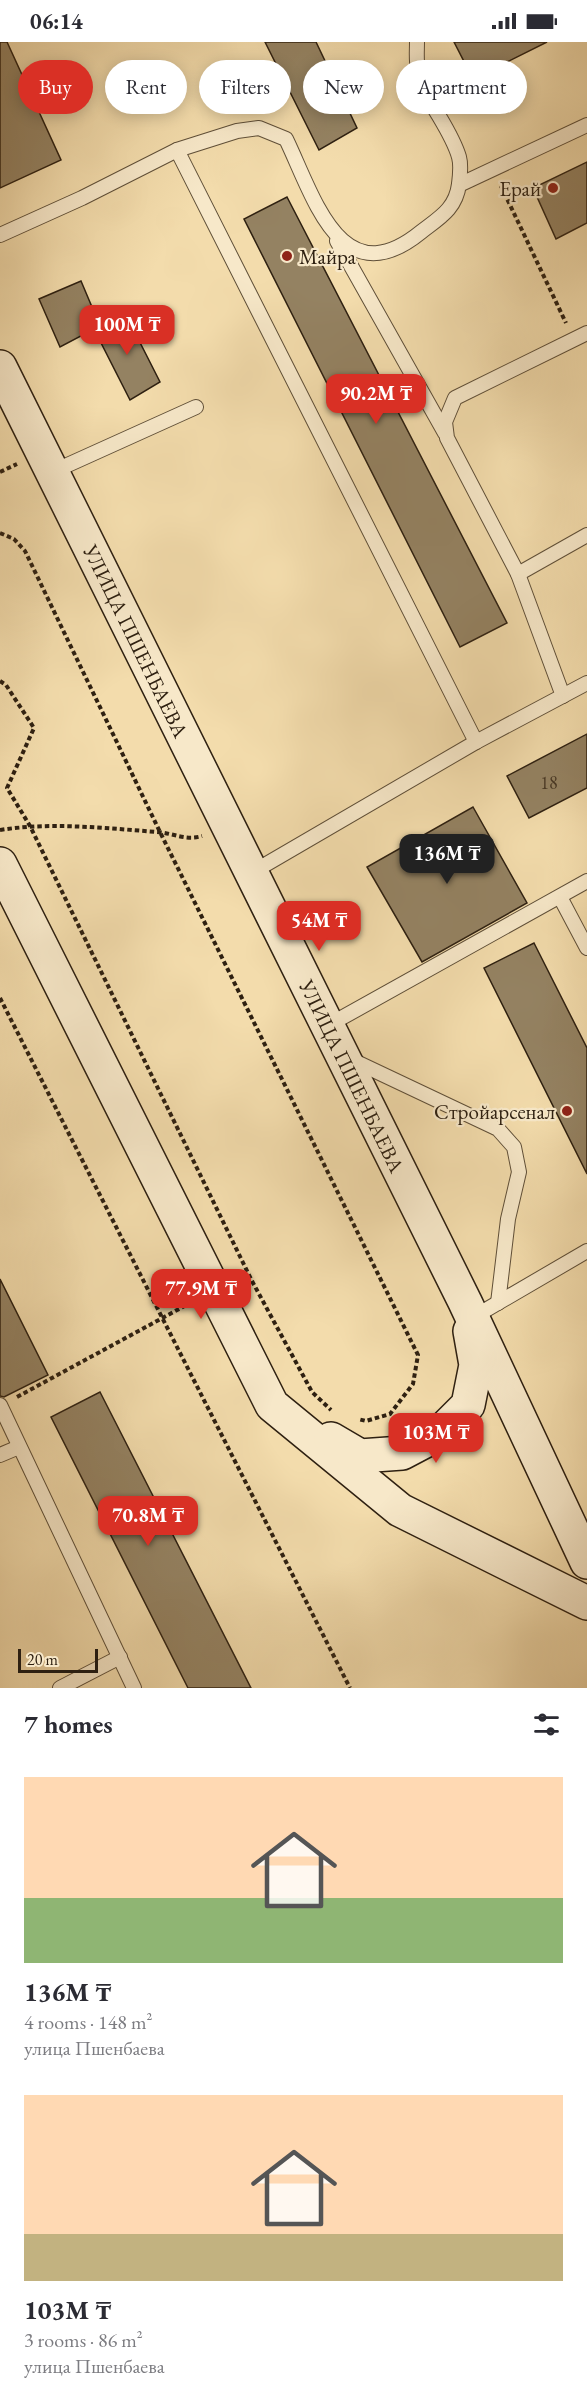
<!DOCTYPE html>
<html lang="en">
<head>
<meta charset="utf-8">
<style>
	body { margin:0; font-family:"EB Garamond",serif; background:#f2f2f3; color:#2b2b33; height:100vh; display:flex; flex-direction:column; font-size:22px; white-space:nowrap }
	* { box-sizing:border-box; margin:0 }
	p { font-size:20px; color:#7c7c81 }
	.icon { flex:none; width:33px; height:33px; fill:none; stroke:currentColor; stroke-width:2; stroke-linecap:round; stroke-linejoin:round }
	.map { position:relative; height:1646px; overflow:hidden }
	.sheet { display:flex; flex-direction:column; background:#fff; flex:1 }
	.sheet>* { flex:none }
	.banner { position:absolute; left:18px; top:18px; width:552px; height:54px; display:flex; gap:12px }
	.scale { position:absolute; left:18px; bottom:15px; width:80px; box-sizing:border-box; padding-left:6px; border:3px solid #2e2011; border-top:0; font-size:16px; line-height:21px; white-space:nowrap; color:#2e2011; -webkit-text-stroke:4px #f7e8c9; paint-order:stroke }
	.price { position:absolute; translate:-50% -51px; padding:0 14px; border-radius:12px; background:#d93025; color:#fff; font-size:20px; line-height:39px; filter:drop-shadow(0 2px 3px #0008) }
	.price::after { content:''; position:absolute; left:50%; top:36px; width:18px; height:14px; margin-left:-9px; background:inherit; clip-path:polygon(0 0,100% 0,50% 100%) }
	.price.on { background:#222; color:#fff }
	ul { padding:0; list-style:none }
	li { display:grid; align-content:center; gap:12px; height:318px; padding:0 24px }
	li span { display:grid; place-items:center; height:186px; border-radius:0px; color:#555 }
	li>.icon { margin-inline-start:auto }
	span .icon { width:108px; height:108px; fill:#fffc; stroke-width:1 }
	li b { font-size:26px }
	h2 { display:flex; justify-content:space-between; align-items:center; height:72px; padding:0 24px; font-size:26px }
	.chip { padding:0 21px; border-radius:27px; background:#fff; box-shadow:0 3px 15px #0003; font-size:21px; line-height:54px }
	.chip.on { background:#d93025; color:#fff }
	.status { display:flex; justify-content:space-between; align-items:center; height:42px; padding:0 30px; background:#fff; direction:ltr }
	.status svg { height:16px; fill:currentColor }
	.map>svg:first-child { display:block }
	.building { fill:#948262; stroke:#2e2011; stroke-width:1.5 }
	.lines { fill:none; stroke-linecap:round; stroke-linejoin:round }
	.service-casing { stroke:#5f4f38; stroke-width:16 }
	.secondary-casing { stroke:#2e2011; stroke-width:36 }
	.path { stroke:#2e2011; stroke-width:4; stroke-dasharray:4.5 3; stroke-linecap:butt }
	.service { stroke:#f7e8c9; stroke-width:14 }
	.secondary { stroke:#f7e8c9; stroke-width:33 }
	.poi-dot { fill:#8f2418; stroke:#f7e8c9; stroke-width:2 }
	.labels { text-anchor:middle; dominant-baseline:central; stroke-width:4.5; stroke-linejoin:round; paint-order:stroke }
	.number-label { font-size:18px; fill:#483825 }
	.poi-label { font-size:21px; fill:#2e2011; stroke:#f7e8c9; text-anchor:end }
	.street-label { font-size:21px; fill:#2e2011; stroke:#f7e8c9 }
</style>
</head>
<body>
<div class="status"><b>06:14</b><svg viewBox="0 0 49 12"><path d="M0 12V9h3v3zM5 12V6h3v6zM10 12V3h3v9zM15 12V0h3v12zM26 1h20v11H26zM47 4h2v5h-2z"/></svg></div>
<div class="map">
<svg width="587" height="1646" viewBox="0 0 587 1646">
	<rect width="100%" height="100%" fill="#f3dcac"/>
	<filter id="stains"><feTurbulence type="fractalNoise" baseFrequency=".00333" numOctaves="4"/><feColorMatrix values="0 0 0 0 .2 0 0 0 0 .09 0 0 0 0 .02 0 0 0 .5 -.17"/></filter>
	<radialGradient id="worn" r=".72"><stop offset=".6" stop-color="#630" stop-opacity="0"/><stop offset="1" stop-color="#630" stop-opacity=".3"/></radialGradient>
	<!-- building -->
	<g class="building">
		<polygon points="0,0 7,0 61,118 0,146"/>
		<polygon points="265,0 316,0 357,86 319,108"/>
		<polygon points="454,0 547,0 473,37"/>
		<polygon points="587,120 587,181 556,197 533,146"/>
		<polygon points="287,155 507,581 460,605 244,177"/>
		<polygon points="81,239 100,284 60,305 39,257"/>
		<polygon points="125,271 160,340 130,358 94,287"/>
		<polygon points="587,692 587,746 529,776 507,734"/>
		<polygon points="473,765 527,861 422,920 367,825"/>
		<polygon points="534,901 587,1006 587,1132 484,926"/>
		<polygon points="0,1237 48,1333 4,1355 0,1354"/>
		<polygon points="100,1350 251,1646 188,1646 51,1375"/>
	</g>
	<g class="lines">
		<defs>
			<g id="service">
				<polyline points="177,108 476,700"/>
				<polyline points="459,143 587,83"/>
				<path d="M 0,193 L 82,156 L 177,108 L 237,89 L 259,86 L 286,97 C 314,155 341,255 421,190 C 439,176 456,167 459,142 C 460,134 461,122 459,115 C 450,84 424,59 418,27 C 416,19 417,9 417,0"/>
				<polyline points="337,199 445,391"/>
				<polyline points="52,430 196,365"/>
				<polyline points="518,532 587,493"/>
				<polyline points="563,654 518,532 447,396 445,380 455,356 587,291"/>
				<polyline points="251,831 476,700 587,641"/>
				<polyline points="560,855 587,906"/>
				<polyline points="327,984 587,839"/>
				<polyline points="350,1017 498,1087 514,1105 519,1130 508,1177 498,1261"/>
				<polyline points="472,1276 587,1209"/>
				<polyline points="0,1363 134,1646"/>
				<polyline points="0,1413 19,1405"/>
				<polyline points="60,1646 120,1615"/>
			</g>
			<g id="secondary">
				<polyline points="0,325 465,1260 587,1520"/>
				<polyline points="0,822 272,1363 400,1468 587,1561"/>
				<polyline points="331,1397 360,1414 402,1411 440,1391 468,1363 476,1323 470,1289"/>
			</g>
		</defs>
		<!-- service casing -->
		<use href="#service" class="service-casing"/>
		<!-- secondary casing -->
		<use href="#secondary" class="secondary-casing"/>
		<!-- path -->
		<g class="path">
			<polyline points="501,144 566,281"/>
			<polyline points="0,430 17,422"/>
			<polyline points="0,491 14,497 25,509 160,790 418,1313 413,1342 390,1372 366,1379 358,1377"/>
			<polyline points="0,639 6,643 34,686 7,746 30,784 252,1239 312,1350 331,1368"/>
			<path d="M 0,788 C 51,780 105,786 157,790 C 173,791 186,799 202,794"/>
			<polyline points="0,956 350,1646"/>
			<polyline points="17,1355 190,1261"/>
		</g>
		<!-- service -->
		<use href="#service" class="service"/>
		<!-- secondary -->
		<use href="#secondary" class="secondary"/>
	</g>
	<!-- markers -->
	<g class="poi-dot">
		<circle cx="553" cy="146" r="6"/>
		<circle cx="287" cy="214" r="6"/>
		<circle cx="567" cy="1069" r="6"/>
	</g>
	<g class="labels">
		<!-- number labels -->
		<g class="number-label">
			<text x="549" y="740">18</text>
		</g>
		<!-- poi labels -->
		<g class="poi-label">
			<text x="541" y="146">Ерай</text>
			<text x="299" y="214" text-anchor="start">Майра</text>
			<text x="555" y="1069">Стройарсенал</text>
		</g>
		<!-- street labels -->
		<g class="street-label">
			<text transform="translate(136 599) rotate(64)">УЛИЦА ПШЕНБАЕВА</text>
			<text transform="translate(352 1034) rotate(64)">УЛИЦА ПШЕНБАЕВА</text>
		</g>
	</g>
	<rect width="100%" height="100%" filter="url(#stains)"/>
	<rect width="100%" height="100%" fill="url(#worn)"/>
</svg>
<div class="scale">20 m</div>
<b class="price" style="left:127px;top:314px">100M ₸</b>
<b class="price" style="left:376px;top:383px">90.2M ₸</b>
<b class="price on" style="left:447px;top:843px">136M ₸</b>
<b class="price" style="left:319px;top:910px">54M ₸</b>
<b class="price" style="left:201px;top:1278px">77.9M ₸</b>
<b class="price" style="left:436px;top:1422px">103M ₸</b>
<b class="price" style="left:148px;top:1505px">70.8M ₸</b>
<div class="banner">
<a class="chip on">Buy</a>
<a class="chip">Rent</a>
<a class="chip">Filters</a>
<a class="chip">New</a>
<a class="chip">Apartment</a>
</div>
</div>
<section class="sheet">
<h2>7 homes<svg class="icon" aria-label="filters" viewBox="0 0 24 24"><path d="M4 7h16M4 17h16"/><circle cx="9" cy="7" r="2"/><circle cx="15" cy="17" r="2"/></svg></h2>
<ul>
<li><span style="background:linear-gradient(#ffd9b3 65%,#8fb573 0)"><svg class="icon" aria-label="home" viewBox="0 0 24 24"><path d="M3 11l9-7 9 7M6 9v11h12V9"/></svg></span><div><b>136M ₸</b><p>4 rooms · 148 m²</p><p>улица Пшенбаева</p></div></li>
<li><span style="background:linear-gradient(#ffd9b3 75%,#c2b280 0)"><svg class="icon" aria-label="home" viewBox="0 0 24 24"><path d="M3 11l9-7 9 7M6 9v11h12V9"/></svg></span><div><b>103M ₸</b><p>3 rooms · 86 m²</p><p>улица Пшенбаева</p></div></li>
</ul>
</section>
</body>
</html>
